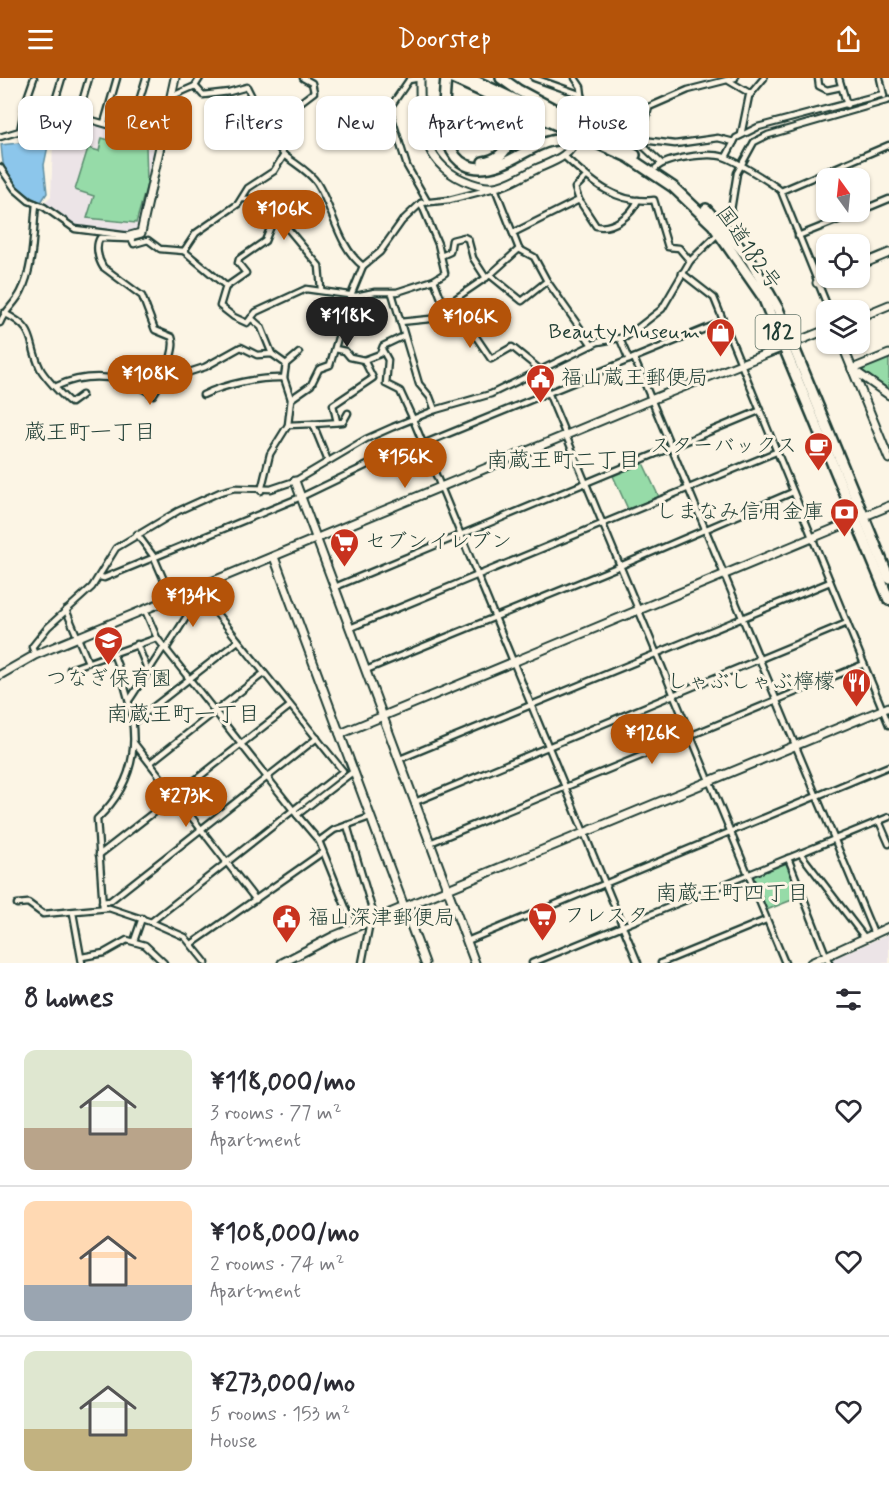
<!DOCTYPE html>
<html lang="en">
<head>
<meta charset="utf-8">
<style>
	body { margin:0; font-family:Mynerve,"Klee One",sans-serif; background:#f2f2f3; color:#2b2b33; height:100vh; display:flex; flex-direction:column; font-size:22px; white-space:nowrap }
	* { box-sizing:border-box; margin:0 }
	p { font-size:20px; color:#7c7c81 }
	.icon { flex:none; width:33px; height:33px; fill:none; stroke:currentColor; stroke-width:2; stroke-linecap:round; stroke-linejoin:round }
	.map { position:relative; height:885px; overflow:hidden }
	.details { display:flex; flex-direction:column; background:#fff; flex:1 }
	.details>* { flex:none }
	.banner { position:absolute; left:18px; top:18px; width:854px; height:54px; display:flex; gap:12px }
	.needle { width:39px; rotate:345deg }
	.buttons { position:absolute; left:816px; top:90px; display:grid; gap:12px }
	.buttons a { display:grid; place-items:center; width:54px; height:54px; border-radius:12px; background:#fff; box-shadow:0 2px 4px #0004; font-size:30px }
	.price { position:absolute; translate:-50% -51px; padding:0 14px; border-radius:21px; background:#b45309; color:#fff; font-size:20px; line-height:39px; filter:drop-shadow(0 2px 3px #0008) }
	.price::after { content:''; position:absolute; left:50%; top:36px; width:18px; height:14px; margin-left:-9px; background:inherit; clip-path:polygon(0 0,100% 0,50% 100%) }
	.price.on { background:#222; color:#fff }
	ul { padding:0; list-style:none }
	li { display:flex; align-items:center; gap:18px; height:150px; padding:0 24px }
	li+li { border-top:2px solid #e1e1e2 }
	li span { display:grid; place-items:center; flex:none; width:168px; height:120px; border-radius:12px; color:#555 }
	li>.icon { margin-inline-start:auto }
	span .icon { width:72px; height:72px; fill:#fffc; stroke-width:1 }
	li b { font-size:26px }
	h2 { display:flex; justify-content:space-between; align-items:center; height:72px; padding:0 24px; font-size:26px }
	.pill { padding:0 21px; border-radius:12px; background:#fff; box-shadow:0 2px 4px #0004; font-size:21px; line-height:54px }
	.pill.on { background:#b45309; color:#fff }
	header { display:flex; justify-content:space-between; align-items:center; height:78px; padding:0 24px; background:#b45309; color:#fff; font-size:27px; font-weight:600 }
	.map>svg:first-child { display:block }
	.built { fill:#ece4e7 }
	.park { fill:#96dba8; stroke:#5a8c6e; stroke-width:1.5 }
	.water { fill:#8cc6eb; stroke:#608fa2; stroke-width:1.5 }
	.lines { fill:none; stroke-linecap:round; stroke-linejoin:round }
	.street-casing { stroke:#1f3d34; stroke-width:9 }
	.secondary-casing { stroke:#1f3d34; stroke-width:11 }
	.highway-casing { stroke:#1f3d34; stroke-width:14 }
	.street { stroke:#fcf5e5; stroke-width:4.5 }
	.secondary { stroke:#fcf5e5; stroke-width:7 }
	.highway { stroke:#fcf5e5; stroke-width:9 }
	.labels { text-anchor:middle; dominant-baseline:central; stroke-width:6; stroke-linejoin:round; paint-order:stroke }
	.shield { fill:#fcf5e5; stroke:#617469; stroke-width:1.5 }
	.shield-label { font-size:20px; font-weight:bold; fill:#1f3d34 }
	.street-label { font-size:21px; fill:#1f3d34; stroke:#fcf5e5 }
	.poi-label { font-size:21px; fill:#1f3d34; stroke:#fcf5e5; text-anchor:end }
	.neighbourhood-label { font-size:22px; fill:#1f3d34; stroke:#fcf5e5 }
</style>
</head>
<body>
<header><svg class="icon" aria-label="menu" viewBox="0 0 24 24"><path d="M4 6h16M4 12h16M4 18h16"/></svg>Doorstep<svg class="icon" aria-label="share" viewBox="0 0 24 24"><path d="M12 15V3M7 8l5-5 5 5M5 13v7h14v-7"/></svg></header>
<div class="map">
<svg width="889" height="885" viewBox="0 0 889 885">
	<rect width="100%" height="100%" fill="#fcf5e5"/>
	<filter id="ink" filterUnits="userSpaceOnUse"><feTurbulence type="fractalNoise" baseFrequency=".0167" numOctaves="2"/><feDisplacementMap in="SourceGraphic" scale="12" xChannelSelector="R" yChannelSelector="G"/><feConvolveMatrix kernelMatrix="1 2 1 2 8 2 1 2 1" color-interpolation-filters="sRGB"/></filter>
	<g filter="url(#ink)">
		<!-- built -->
		<g class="built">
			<polygon points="60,36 154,65 150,107 143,122 139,153 129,155 77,149 44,125 51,118 53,66"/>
			<polygon points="889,856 889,885 832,885 831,882"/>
		</g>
		<!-- park -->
		<g class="park">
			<polygon points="102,60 130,68 131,64 146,68 147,106 136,145 87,140 94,118 75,112 88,70 99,73"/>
			<polygon points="889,279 889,312 860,291"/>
			<polygon points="643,385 659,419 628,431 613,398"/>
			<polygon points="787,781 802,818 764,833 748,797"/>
		</g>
		<!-- water -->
		<path class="water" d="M 37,63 L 49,63 L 44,87 L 47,115 L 41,124 C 30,120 9,104 5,92 C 2,84 2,75 1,67 Z"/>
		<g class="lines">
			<defs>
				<g id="street">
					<polyline points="420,0 409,2 389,31 407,88 427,123"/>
					<polyline points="534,0 582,17 587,35 640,65 661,85"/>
					<polyline points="575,0 581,9 582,17"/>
					<polyline points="818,0 819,8 827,12 841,9"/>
					<polyline points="839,0 847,27"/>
					<polyline points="880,0 884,18"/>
					<polyline points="729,3 751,16"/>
					<polyline points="195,8 203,17 229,14 247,9 251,17 240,38 239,46 242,49 272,46"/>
					<polyline points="170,19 195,8 200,0"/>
					<polyline points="26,23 160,62"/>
					<polyline points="53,30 62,0"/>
					<polyline points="78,38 89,0"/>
					<polyline points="104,45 117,0"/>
					<polyline points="130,53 146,0"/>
					<polyline points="741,57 749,18 764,0"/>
					<polyline points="0,59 20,53 26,23 34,0"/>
					<polyline points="643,62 675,66 718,60 734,64"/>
					<polyline points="640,65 649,29 688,12 735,0"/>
					<polyline points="284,77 272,61 272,46 314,14 312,5 303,0"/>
					<path d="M 564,78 C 590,102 615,127 654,122 L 668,169 L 679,170 L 690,183"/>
					<polyline points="726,79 736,60 758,49 883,16"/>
					<path d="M 0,89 L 15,111 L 29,123 L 44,129 L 75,151 L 130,158 L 134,166 L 148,162 L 160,171 L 184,173 L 196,155 L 238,126 L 248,110 L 274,93 L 284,77 C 295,86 309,93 317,105 C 333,130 338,169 363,188 L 380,174 L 402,143 L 421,125 L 449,122 L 495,110 L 519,171 L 534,179 L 547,203 L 592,267"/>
					<path d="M 656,90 C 667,80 709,74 724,79 C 734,82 774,106 781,113 L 829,232"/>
					<path d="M 586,99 L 575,110 L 579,122 L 596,148 C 612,152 632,137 638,122"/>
					<polyline points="781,113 889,67"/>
					<polyline points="242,121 257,121 267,126 273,143 284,146 319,188 321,211"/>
					<polyline points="860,133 889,121"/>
					<polyline points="513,155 579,122"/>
					<polyline points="798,158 858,134"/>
					<polyline points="184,173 226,208 220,228 234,239 247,245 256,234 306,211 356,218 375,214 397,214 434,202 445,195 438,166 421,125"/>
					<polyline points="441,178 450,174 452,162 464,159 468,161 473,180 486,200"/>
					<polyline points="682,195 714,220 889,647"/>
					<polyline points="490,197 522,223 547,203"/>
					<polyline points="434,202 441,220 449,225"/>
					<polyline points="226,209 246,195 238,185 239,181 265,163 273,143"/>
					<polyline points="392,215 419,306 430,319 435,332"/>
					<path d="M 4,235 C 38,252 27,262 40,290 C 43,297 64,320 71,325 L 82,317"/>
					<polyline points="251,240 261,249 272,276"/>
					<polyline points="400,244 440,240 468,247 491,281 512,269 538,290 785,885"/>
					<path d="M 0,245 C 5,232 15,226 21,214 C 34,189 33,154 36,126"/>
					<polyline points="458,245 449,225 490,197 519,171"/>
					<polyline points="620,261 629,282"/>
					<polyline points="335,271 345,273 350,279 364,282 373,300 333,327 337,344"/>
					<polyline points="383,273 388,282 386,306 400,313 412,339 638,885"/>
					<polyline points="634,280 874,856"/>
					<polyline points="364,282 380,276 383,268 404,258"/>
					<polyline points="171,300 205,289 241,269 257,277 272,276 286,286"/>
					<path d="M 57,308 C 88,294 126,297 153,317 L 158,309 L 171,300 C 164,285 177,273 172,259 L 155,252 L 142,218 L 103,189 C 98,181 95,168 100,160 L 129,161"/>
					<path d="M 203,317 C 225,306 260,299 284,300"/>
					<polyline points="291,321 311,307 319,291 330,287 349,222 363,188"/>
					<polyline points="313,346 343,344 348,335"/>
					<polyline points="288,347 313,346 328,383"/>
					<polyline points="261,413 270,376 288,347 291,321 284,300 286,286 299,275"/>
					<polyline points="137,456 154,479 172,521"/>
					<polyline points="100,499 104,500 301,419 384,379 423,366 722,244"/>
					<polyline points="335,509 759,333"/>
					<polyline points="66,532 88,584"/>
					<polyline points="350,550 776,374"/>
					<polyline points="157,560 297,737"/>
					<polyline points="137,566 148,593"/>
					<polyline points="35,577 32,569 48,549 92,509 116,470 178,433 220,414 235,410 271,411 295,403 366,361 393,349 435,332 491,316 598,264 626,259 662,231 690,183 724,150 731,132 737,95 754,64 768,57 889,22"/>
					<polyline points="70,591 157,560 145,532"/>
					<polyline points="366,592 620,488 793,414"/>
					<polyline points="130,621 164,569"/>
					<polyline points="134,644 238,563"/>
					<polyline points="134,665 256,822"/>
					<polyline points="400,681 830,504"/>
					<polyline points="150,685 264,595"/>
					<polyline points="354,693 297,737 319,763 354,850"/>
					<polyline points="415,724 847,545"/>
					<polyline points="879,743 889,766"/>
					<polyline points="347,747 375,841"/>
					<polyline points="319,763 334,752 370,739"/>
					<polyline points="430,765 864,586"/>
					<polyline points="800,775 865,860"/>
					<polyline points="99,777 290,628"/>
					<polyline points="788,780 829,885"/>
					<polyline points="102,824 110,823 317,660"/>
					<polyline points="17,826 28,825 43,836 109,830 151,844 185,859 206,885"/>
					<path d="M 103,830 L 97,741 C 150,691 136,635 113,575"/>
					<polyline points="73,835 82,885"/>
					<polyline points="151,844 343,693 201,516 166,571"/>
					<polyline points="134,863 142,840"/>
					<polyline points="467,863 889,688"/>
					<polyline points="193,865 323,774"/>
					<polyline points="82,879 104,875 127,862 145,867 164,885"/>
					<polyline points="362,885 370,844"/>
					<polyline points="532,885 889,739"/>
					<polyline points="661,885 766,842"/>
				</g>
				<g id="secondary">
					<path d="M 420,0 C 420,41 420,83 463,102 C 472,106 484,110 494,109 C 507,108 524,97 536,91 C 554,83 570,79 577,59"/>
					<polyline points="581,49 587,35"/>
					<polyline points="130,158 141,155 175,0"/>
					<polyline points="860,187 889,175"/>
					<polyline points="817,205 830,200"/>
					<polyline points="860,239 889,227"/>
					<polyline points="842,266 889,381"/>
					<polyline points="852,291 889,317"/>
					<polyline points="852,291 889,276"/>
					<polyline points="295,403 475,885"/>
					<polyline points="274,479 425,885"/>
					<polyline points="0,597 35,577 653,321 826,252"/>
					<polyline points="340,656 889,428"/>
					<polyline points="282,885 334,858 889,629"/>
					<polyline points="811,885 889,849"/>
				</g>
				<g id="highway">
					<path d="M 446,0 C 442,39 439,107 501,86 C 518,80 533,67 551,63 C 562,60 573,62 584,62"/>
					<polyline points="452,0 628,79 673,109 713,147 763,219 889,522"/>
					<polyline points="469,0 548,37 594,55 635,77"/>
					<polyline points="501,0 518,12 580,45"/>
					<path d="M 483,84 C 513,80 514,51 510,27"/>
					<polyline points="706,131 749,180 778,231 889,500"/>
				</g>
			</defs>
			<!-- street casing -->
			<use href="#street" class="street-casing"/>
			<!-- secondary casing -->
			<use href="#secondary" class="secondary-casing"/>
			<!-- highway casing -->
			<use href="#highway" class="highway-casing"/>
			<!-- street -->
			<use href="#street" class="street"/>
			<!-- secondary -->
			<use href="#secondary" class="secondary"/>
			<!-- highway -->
			<use href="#highway" class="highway"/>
		</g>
	</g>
	<!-- icons -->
	<defs>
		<symbol id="shop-pin" viewBox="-11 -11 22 30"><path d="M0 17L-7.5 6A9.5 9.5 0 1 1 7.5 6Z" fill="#c8321e" stroke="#fcf5e5"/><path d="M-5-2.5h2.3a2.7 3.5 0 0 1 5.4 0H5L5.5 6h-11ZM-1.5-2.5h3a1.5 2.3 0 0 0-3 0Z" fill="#fff"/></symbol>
		<symbol id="civic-pin" viewBox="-11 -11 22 30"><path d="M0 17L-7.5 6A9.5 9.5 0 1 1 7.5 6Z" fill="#c8321e" stroke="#fcf5e5"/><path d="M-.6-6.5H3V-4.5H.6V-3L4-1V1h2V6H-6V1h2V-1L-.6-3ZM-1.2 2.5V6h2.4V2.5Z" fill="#fff"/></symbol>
		<symbol id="cafe-pin" viewBox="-11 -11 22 30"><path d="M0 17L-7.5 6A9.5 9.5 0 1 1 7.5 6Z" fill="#c8321e" stroke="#fcf5e5"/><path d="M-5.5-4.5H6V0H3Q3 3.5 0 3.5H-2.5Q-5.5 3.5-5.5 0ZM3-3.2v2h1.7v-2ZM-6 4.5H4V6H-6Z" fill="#fff"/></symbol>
		<symbol id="bank-pin" viewBox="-11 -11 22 30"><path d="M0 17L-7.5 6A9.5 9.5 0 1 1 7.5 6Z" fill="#c8321e" stroke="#fcf5e5"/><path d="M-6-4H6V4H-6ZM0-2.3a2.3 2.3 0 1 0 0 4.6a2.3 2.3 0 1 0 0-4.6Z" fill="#fff"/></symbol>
		<symbol id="supermarket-pin" viewBox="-11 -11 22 30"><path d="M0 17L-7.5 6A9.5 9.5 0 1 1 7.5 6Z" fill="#c8321e" stroke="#fcf5e5"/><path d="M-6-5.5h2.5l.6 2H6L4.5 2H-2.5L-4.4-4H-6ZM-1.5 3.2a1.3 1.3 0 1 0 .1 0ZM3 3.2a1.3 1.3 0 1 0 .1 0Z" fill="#fff"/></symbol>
		<symbol id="school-pin" viewBox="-11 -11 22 30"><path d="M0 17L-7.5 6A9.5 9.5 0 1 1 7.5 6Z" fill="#c8321e" stroke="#fcf5e5"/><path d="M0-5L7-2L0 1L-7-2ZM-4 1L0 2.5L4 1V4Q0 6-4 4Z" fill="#fff"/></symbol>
		<symbol id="restaurant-pin" viewBox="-11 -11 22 30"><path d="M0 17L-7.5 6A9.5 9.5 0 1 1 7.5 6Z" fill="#c8321e" stroke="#fcf5e5"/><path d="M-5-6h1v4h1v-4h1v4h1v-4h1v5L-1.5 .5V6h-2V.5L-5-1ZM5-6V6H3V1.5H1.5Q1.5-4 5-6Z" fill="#fff"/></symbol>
	</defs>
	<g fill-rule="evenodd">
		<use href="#shop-pin" x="704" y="238" width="33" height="45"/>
		<use href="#civic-pin" x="524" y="284" width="33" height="45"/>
		<use href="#cafe-pin" x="802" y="352" width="33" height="45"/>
		<use href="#bank-pin" x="828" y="418" width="33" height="45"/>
		<use href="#supermarket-pin" x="328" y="448" width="33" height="45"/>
		<use href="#school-pin" x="92" y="546" width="33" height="45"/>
		<use href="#restaurant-pin" x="840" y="588" width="33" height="45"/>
		<use href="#supermarket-pin" x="526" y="822" width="33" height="45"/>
		<use href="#civic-pin" x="270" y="824" width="33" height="45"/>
	</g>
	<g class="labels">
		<!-- shield labels -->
		<rect class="shield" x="755.5" y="237" width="45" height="34" rx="4.5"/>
		<g class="shield-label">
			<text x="778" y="254">182</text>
		</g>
		<!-- street labels -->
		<g class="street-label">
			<text transform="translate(748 170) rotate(55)">国道182号</text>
		</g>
		<!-- poi labels -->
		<g class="poi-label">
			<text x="700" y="254">Beauty Museum</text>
			<text x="561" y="300" text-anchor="start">福山蔵王郵便局</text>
			<text x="797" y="368">スターバックス</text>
			<text x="824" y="434">しまなみ信用金庫</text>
			<text x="365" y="464" text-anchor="start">セブンイレブン</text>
			<text x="109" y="601" text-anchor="middle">つなぎ保育園</text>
			<text x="835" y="604">しゃぶしゃぶ檸檬</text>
			<text x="564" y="838" text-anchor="start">フレスタ</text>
			<text x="308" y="840" text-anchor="start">福山深津郵便局</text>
		</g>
		<!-- neighbourhood labels -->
		<g class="neighbourhood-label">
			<text x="90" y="355">蔵王町一丁目</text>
			<text x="563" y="383">南蔵王町二丁目</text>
			<text x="183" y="637">南蔵王町一丁目</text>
			<text x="732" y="816">南蔵王町四丁目</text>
		</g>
	</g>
</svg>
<div class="buttons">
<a><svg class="needle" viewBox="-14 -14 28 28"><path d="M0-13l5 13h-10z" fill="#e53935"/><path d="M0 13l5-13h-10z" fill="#7c7c81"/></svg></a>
<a><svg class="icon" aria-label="locate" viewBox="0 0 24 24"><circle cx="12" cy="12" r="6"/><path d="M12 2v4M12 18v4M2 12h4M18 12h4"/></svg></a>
<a><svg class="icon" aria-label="layers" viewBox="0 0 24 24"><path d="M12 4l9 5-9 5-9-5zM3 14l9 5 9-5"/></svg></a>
</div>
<b class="price" style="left:284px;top:163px">¥106K</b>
<b class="price on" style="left:347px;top:270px">¥118K</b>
<b class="price" style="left:470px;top:271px">¥106K</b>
<b class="price" style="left:150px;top:328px">¥108K</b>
<b class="price" style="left:405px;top:411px">¥156K</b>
<b class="price" style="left:193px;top:550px">¥134K</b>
<b class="price" style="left:652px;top:687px">¥126K</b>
<b class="price" style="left:186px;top:750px">¥273K</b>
<div class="banner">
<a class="pill">Buy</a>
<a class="pill on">Rent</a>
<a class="pill">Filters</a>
<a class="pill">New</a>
<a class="pill">Apartment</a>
<a class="pill">House</a>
</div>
</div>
<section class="details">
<h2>8 homes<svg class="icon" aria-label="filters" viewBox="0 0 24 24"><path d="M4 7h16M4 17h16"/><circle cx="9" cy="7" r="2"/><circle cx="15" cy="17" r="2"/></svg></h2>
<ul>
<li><span style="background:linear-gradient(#dfe7d0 65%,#b9a48a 0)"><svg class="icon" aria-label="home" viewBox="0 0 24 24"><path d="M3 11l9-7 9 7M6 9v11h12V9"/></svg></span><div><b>¥118,000/mo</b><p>3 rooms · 77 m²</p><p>Apartment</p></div><svg class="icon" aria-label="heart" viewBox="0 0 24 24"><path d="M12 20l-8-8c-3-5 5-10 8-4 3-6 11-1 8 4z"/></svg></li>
<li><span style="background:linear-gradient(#ffd9b3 70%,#9aa5b1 0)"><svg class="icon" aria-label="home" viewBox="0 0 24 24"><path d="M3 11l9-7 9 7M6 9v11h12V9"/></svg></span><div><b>¥108,000/mo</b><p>2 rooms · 74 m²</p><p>Apartment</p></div><svg class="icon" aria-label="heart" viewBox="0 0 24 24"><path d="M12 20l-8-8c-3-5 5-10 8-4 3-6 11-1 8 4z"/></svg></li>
<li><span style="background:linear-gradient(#dfe7d0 65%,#c2b280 0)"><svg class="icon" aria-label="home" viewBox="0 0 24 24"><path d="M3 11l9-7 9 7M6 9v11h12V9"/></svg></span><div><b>¥273,000/mo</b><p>5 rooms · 153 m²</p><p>House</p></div><svg class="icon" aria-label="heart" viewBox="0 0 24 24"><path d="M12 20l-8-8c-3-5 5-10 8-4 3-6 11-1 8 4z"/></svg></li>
</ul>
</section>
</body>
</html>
